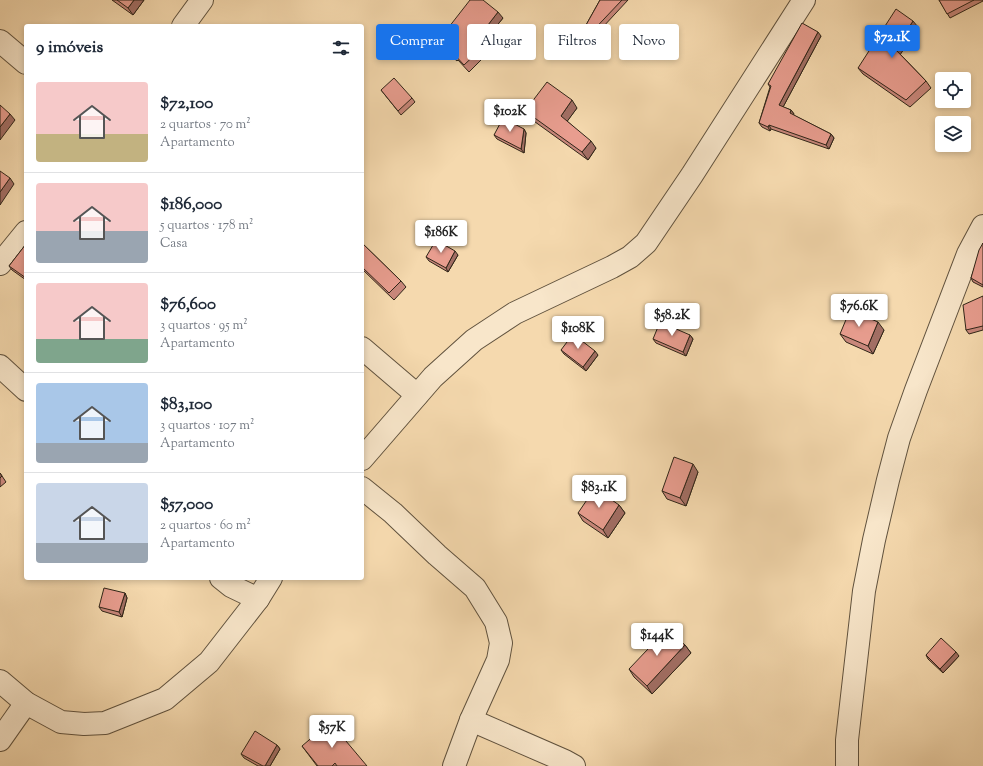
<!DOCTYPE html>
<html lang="pt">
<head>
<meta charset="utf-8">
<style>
	body { margin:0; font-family:"Sorts Mill Goudy",serif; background:#f2f2f3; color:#1f2937; height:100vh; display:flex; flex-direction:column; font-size:15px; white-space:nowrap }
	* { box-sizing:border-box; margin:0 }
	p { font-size:13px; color:#747a83 }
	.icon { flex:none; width:22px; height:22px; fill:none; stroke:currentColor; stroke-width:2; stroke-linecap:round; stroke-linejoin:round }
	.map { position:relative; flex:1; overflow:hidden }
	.drawer { position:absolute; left:24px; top:24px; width:340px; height:556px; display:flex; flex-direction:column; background:#fff; border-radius:4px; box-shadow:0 2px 6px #0003 }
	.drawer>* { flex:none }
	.banner { position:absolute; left:376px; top:24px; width:380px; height:36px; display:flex; gap:8px }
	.tools { position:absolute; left:935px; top:72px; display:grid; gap:8px }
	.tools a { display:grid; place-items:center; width:36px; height:36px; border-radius:4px; background:#fff; box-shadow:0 2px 6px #0003; font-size:20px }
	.price { position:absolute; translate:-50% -34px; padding:0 9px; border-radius:4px; background:#fff; color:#222; font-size:13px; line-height:26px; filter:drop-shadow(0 1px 2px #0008) }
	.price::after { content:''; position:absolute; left:50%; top:24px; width:12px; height:9px; margin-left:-6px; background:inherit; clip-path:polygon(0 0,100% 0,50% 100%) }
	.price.active { background:#1a73e8; color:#fff }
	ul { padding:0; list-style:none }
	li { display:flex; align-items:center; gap:12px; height:100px; padding:0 12px }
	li+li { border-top:1px solid #e0e1e3 }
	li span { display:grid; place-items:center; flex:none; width:112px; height:80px; border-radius:4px; color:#555 }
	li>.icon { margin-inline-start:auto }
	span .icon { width:48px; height:48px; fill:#fffc; stroke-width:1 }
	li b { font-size:17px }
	h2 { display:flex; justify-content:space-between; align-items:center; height:48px; padding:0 12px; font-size:17px }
	.chip { padding:0 14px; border-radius:4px; background:#fff; box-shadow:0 2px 6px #0003; font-size:14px; line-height:36px }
	.chip.active { background:#1a73e8; color:#fff }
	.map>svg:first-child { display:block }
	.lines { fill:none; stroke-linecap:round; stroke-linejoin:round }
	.minor-casing { stroke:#60523e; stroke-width:24 }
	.minor { stroke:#f8e6ca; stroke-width:22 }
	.wall { fill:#c8877b; stroke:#2f2518 }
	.shaded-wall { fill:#a26e64; stroke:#2f2518 }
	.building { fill:#e89d8f; stroke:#2f2518 }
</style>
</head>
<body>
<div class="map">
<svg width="983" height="766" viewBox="0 0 983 766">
	<rect width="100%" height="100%" fill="#f5d9ae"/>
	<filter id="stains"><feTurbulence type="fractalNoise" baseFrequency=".005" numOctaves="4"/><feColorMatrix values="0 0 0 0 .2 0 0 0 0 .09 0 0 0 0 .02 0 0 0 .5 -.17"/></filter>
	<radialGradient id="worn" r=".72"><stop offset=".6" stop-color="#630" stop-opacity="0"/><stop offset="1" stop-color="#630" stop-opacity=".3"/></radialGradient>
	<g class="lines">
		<defs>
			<g id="minor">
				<polyline points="183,26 202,0"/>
				<polyline points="0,41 26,63"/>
				<polyline points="0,264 26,232"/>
				<polyline points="362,348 417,395"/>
				<polyline points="0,366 26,390"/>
				<polyline points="362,459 433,377 474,340 515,313 612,267 630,257 646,243 692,175 804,0"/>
				<polyline points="362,488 393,513 437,555 475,588 496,622 501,643 498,660 471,720 454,766"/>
				<polyline points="258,599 271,578"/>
				<polyline points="0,681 26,703 61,722 84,724 105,723 165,699 209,662 258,599 231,586 221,578"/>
				<polyline points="471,720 565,761 574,766"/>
				<polyline points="0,740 26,703"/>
				<polyline points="847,766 847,740 864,591 874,540 888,480 899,438 916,390 968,254 983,226"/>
			</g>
		</defs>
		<!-- minor casing -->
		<use href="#minor" class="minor-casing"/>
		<!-- minor -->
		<use href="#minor" class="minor"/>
	</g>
	<!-- wall -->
	<g class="wall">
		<polygon points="112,0 144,0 133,15"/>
		<polygon points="600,0 628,0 589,42 584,39 581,34"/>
		<polygon points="939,0 983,0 983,1 950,18"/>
		<polygon points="503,18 479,48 485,56 469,72 458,60 457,61 442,48 438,41"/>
		<polygon points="918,27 900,54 926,81 931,88 910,107 863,74 858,68"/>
		<polygon points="821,36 783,107 791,110 794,114 793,115 831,134 834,138 829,149 771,129 770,131 762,127 759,123 770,87 768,84"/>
		<polygon points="381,90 412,98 415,102 401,115"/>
		<polygon points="577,108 567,121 596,148 588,160 531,119 525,111"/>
		<polygon points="524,129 526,133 524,153 497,139 494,135"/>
		<polygon points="362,243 401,281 406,287 394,300 362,269"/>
		<polygon points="983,243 983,287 973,282 971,278"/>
		<polygon points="26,244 26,280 12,270 9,266"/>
		<polygon points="458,255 448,272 429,261 426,257"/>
		<polygon points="983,296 983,330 969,334 966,330"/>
		<polygon points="884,330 873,354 846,342 840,334"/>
		<polygon points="690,335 693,339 686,356 656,343 653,339"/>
		<polygon points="561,350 598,355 586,371 564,354"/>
		<polygon points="698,472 686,506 667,499 662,491"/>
		<polygon points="0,473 6,482 0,487"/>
		<polygon points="619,505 625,513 608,538 583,521 578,513"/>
		<polygon points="125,593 127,598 122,617 102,611 99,607"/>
		<polygon points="685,645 691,653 652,694 634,677 629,669"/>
		<polygon points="926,655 959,656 943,673 928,659"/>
		<polygon points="277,745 280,749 270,766 258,766 244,758 241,754"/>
		<polygon points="302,746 367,766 317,766"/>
	</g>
	<!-- shaded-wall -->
	<g class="shaded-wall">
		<polygon points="134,0 144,0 133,15 128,8"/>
		<polygon points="498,12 503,18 478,49 474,43"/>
		<polygon points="913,21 918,27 900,55 895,49"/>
		<polygon points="818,32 821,36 782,109 779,105"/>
		<polygon points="572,100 577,108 566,123 561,116"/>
		<polygon points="791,110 794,114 793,117 790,113"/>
		<polygon points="10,114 15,120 0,140 0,127"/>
		<polygon points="769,125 771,129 770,131 768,127"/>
		<polygon points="524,129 526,133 524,153 521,149"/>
		<polygon points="831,134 834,138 829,149 826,145"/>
		<polygon points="591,141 596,148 588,160 582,152"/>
		<polygon points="10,178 14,184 0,205 0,192"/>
		<polygon points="455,251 458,255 448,272 446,268"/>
		<polygon points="878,322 884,330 873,354 868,346"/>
		<polygon points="690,335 693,339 686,356 683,352"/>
		<polygon points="595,351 598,355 586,371 583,367"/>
		<polygon points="693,464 698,472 686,506 680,498"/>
		<polygon points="619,505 625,513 608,538 603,530"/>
		<polygon points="125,593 127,598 122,617 119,612"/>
		<polygon points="685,645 691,653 652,694 647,686"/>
		<polygon points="956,652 959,656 943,673 940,669"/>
		<polygon points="277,745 280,749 270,766 265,766"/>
	</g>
	<!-- building -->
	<g class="building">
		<polygon points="117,0 134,0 128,8"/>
		<polygon points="470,0 483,0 498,12 474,43 480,50 464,65 453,53 452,55 438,41"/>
		<polygon points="600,0 622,0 586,38 581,34"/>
		<polygon points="939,0 974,0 947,14"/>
		<polygon points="896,9 913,21 895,49 926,81 906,100 858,68"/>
		<polygon points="802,23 818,32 779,105 791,110 790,113 831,134 826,145 769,125 768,127 759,123 771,86 768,84"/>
		<polygon points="394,78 412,98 398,111 381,90"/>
		<polygon points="547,82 572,100 561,116 591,141 582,152 525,111"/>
		<polygon points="0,105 10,114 0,127"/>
		<polygon points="503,118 524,129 521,149 494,135"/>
		<polygon points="0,171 10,178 0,192"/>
		<polygon points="436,240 455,251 446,268 426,257"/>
		<polygon points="362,243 401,281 389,293 362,267"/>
		<polygon points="983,243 983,285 971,278 979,250"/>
		<polygon points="26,244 26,278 9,266"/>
		<polygon points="983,296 983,326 966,330 963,305"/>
		<polygon points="850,310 878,322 868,346 840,334"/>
		<polygon points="660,322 690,335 683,352 653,339"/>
		<polygon points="573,334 595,351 583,367 561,350"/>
		<polygon points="674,457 693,464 680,498 662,491"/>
		<polygon points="0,473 2,476 0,478"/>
		<polygon points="595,488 619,505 603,530 578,513"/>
		<polygon points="104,588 125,593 119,612 99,607"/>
		<polygon points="667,629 685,645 647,686 629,669"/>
		<polygon points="941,638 956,652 940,669 926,655"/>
		<polygon points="330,722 367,766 337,766 335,763 332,766 318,766 302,746"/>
		<polygon points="255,731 277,745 265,766 263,766 241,754"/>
	</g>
	<rect width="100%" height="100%" filter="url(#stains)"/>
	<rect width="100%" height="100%" fill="url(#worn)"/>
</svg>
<div class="tools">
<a><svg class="icon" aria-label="locate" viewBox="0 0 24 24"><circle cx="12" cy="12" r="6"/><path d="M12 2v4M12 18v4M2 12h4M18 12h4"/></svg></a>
<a><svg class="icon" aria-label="layers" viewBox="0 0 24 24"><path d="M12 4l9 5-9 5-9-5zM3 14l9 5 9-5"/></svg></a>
</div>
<b class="price active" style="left:892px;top:59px">$72.1K</b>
<b class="price" style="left:510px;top:133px">$102K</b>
<b class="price" style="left:441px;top:254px">$186K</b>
<b class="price" style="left:859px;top:328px">$76.6K</b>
<b class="price" style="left:672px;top:337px">$58.2K</b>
<b class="price" style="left:578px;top:350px">$108K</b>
<b class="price" style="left:599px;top:509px">$83.1K</b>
<b class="price" style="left:657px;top:657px">$144K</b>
<b class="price" style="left:332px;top:749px">$57K</b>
<div class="banner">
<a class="chip active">Comprar</a>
<a class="chip">Alugar</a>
<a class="chip">Filtros</a>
<a class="chip">Novo</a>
</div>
<section class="drawer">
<h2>9 imóveis<svg class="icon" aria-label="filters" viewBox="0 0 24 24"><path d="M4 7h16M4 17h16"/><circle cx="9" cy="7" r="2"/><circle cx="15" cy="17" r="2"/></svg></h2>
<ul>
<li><span style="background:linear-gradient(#f6c9c9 65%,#c2b280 0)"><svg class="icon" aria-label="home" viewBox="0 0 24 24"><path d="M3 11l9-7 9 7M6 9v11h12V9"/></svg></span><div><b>$72,100</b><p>2 quartos · 70 m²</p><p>Apartamento</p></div></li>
<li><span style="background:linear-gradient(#f6c9c9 60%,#9aa5b1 0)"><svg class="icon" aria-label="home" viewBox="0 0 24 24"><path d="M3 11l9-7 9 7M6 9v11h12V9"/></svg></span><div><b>$186,000</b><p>5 quartos · 178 m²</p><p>Casa</p></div></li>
<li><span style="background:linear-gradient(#f6c9c9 70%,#7fa58c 0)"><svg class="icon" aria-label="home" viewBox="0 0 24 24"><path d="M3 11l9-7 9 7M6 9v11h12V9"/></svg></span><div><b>$76,600</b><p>3 quartos · 95 m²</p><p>Apartamento</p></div></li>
<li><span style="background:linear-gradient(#a9c7e8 75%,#9aa5b1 0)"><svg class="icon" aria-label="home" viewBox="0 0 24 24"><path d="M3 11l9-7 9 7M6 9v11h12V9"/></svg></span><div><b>$83,100</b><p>3 quartos · 107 m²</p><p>Apartamento</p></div></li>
<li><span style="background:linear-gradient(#c9d6e8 75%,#9aa5b1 0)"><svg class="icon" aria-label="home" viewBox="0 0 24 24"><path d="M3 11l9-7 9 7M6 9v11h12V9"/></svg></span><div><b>$57,000</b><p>2 quartos · 60 m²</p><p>Apartamento</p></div></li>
</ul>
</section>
</div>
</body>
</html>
